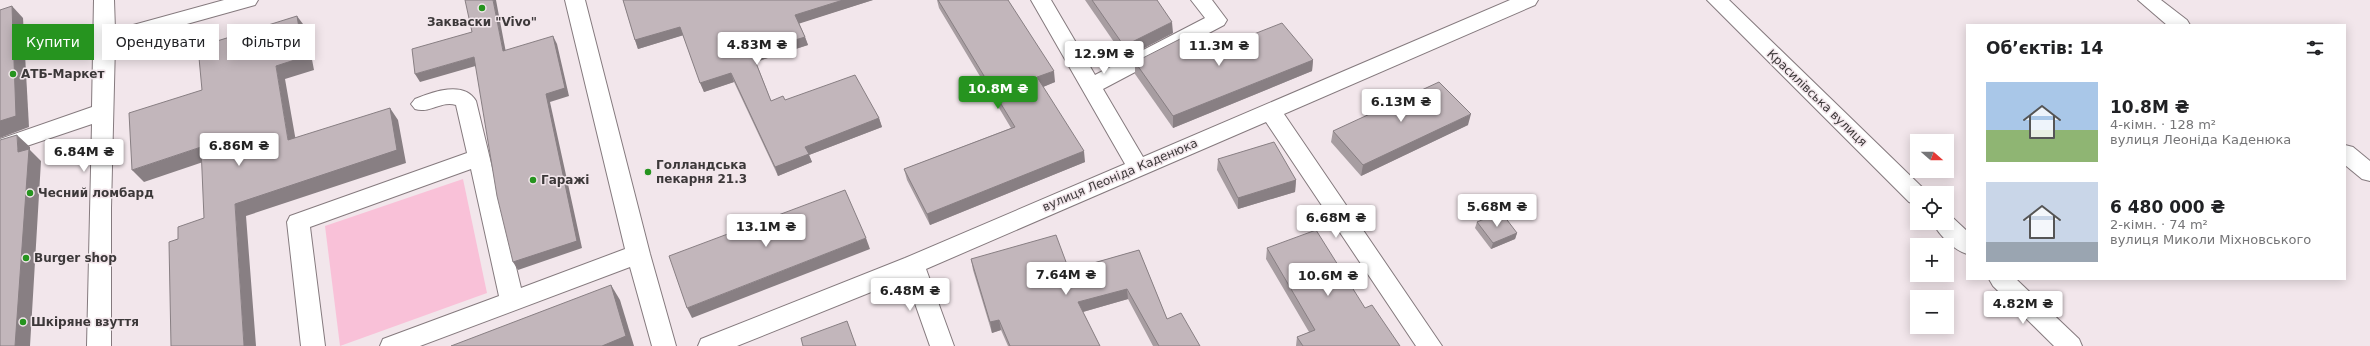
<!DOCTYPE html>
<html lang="uk">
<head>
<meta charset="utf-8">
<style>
	body { margin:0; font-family:"DejaVu Sans",sans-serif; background:#f2f2f2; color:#202124; height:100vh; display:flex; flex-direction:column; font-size:15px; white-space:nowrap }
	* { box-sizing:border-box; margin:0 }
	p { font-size:13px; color:#757577 }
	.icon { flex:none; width:22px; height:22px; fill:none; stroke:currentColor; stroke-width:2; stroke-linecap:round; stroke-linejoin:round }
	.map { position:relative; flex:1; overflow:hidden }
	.panel { position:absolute; left:1966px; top:24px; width:380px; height:256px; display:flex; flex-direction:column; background:#fff; border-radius:0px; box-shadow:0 2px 10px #0003 }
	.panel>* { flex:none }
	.guide { position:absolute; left:12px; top:24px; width:380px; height:36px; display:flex; gap:8px }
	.needle { width:26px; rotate:110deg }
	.tools { position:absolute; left:1910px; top:134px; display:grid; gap:8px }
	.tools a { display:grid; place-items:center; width:44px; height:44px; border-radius:0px; background:#fff; box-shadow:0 2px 10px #0003; font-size:20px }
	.price { position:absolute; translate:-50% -34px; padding:0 9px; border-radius:4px; background:#fff; color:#222; font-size:13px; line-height:26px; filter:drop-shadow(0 1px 2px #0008) }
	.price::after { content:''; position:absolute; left:50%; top:24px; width:12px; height:9px; margin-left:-6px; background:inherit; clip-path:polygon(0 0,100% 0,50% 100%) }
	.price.on { background:#26941f; color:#fff }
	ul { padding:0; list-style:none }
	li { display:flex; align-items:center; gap:12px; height:100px; padding:0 20px }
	li span { display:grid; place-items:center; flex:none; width:112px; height:80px; border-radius:0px; color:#555 }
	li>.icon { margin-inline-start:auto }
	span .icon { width:48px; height:48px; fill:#fffc; stroke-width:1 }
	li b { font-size:17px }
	h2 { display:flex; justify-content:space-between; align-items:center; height:48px; padding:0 20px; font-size:17px }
	.chip { padding:0 14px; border-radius:0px; background:#fff; box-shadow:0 2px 10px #0003; font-size:14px; line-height:36px }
	.chip.on { background:#26941f; color:#fff }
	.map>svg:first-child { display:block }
	.green { fill:#f9c1d8 }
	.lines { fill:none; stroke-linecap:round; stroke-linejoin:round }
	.minor-casing { stroke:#857a7e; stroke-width:2 }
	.minor { fill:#fff; fill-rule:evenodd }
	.wall { fill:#a79da1 }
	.shaded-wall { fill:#887f83 }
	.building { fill:#c2b6bb; stroke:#887f83 }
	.poi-dot { fill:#26941f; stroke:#f2e6eb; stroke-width:1.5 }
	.labels { text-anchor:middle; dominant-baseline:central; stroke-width:3; stroke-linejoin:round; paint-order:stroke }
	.poi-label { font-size:12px; font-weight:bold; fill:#3c3839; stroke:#f2e6eb; text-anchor:start }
	.street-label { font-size:12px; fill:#3c3839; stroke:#f2e6eb }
</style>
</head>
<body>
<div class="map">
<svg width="2370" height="346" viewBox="0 0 2370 346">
	<rect width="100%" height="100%" fill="#f2e6eb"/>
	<!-- green -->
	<polygon class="green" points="463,179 487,293 340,346 325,226"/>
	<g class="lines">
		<defs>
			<g id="minor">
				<polygon points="94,0 114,0 115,30 224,0 258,0 255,5 115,44 111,208 111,346 87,346 92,124 0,155 0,139 92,107"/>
				<path d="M 565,0 L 585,0 L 650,254 L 676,346 L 652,346 L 630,267 L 420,346 L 380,346 L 383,339 L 499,296 L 471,169 L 310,227 L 325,346 L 301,346 L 287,222 L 290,216 L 467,153 L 456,105 C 442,100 429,114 415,109 L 411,104 L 415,99 C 432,92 464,80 476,101 L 521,288 L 625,249 Z"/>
				<polygon points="1031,0 1051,0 1095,75 1205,18 1191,0 1212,0 1227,20 1224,25 1103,89 1143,157 1510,0 1538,0 1535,5 1284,114 1442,346 1416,346 1266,122 926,269 954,346 930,346 906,278 737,346 698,346 701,339 905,258 1125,164"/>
				<polygon points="1707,0 1729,0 1925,190 1927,193 1917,193 1917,205 1909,202"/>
				<polygon points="2138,0 2161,0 2187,20 2190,25 2167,25"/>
				<polygon points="2345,145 2353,147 2370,161 2370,181 2362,179 2345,165"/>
				<path d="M 1947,215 L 1952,217 L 1967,231 L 1967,254 C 1954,250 1939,235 1933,223 L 1947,223 Z"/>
				<polygon points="1989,279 2016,279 2079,339 2082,346 2054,346 1993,286"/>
			</g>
		</defs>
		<!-- minor casing -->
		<use href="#minor" class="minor-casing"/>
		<!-- minor -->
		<use href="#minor" class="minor"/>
	</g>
	<!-- wall -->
	<g class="wall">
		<polygon points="623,0 873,0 799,23 805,37 808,45 756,62 771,101 785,100 879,118 882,127 809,155 812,162 778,176 734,82 704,92 683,35 638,49 635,40"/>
		<polygon points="937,0 1008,0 1055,82 1043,87 1085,162 930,225 907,180 904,169 1011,128 939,8"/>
		<polygon points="1085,0 1157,0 1173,33 1125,58"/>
		<polygon points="1198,56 1313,60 1312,71 1173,128 1135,74 1135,62"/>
		<polygon points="1468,125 1361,176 1331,142 1333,131"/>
		<polygon points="1218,159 1296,180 1295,192 1238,209 1217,170"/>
		<polygon points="1477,222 1517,233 1515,239 1491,249 1475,228"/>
		<polygon points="1267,248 1365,308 1400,346 1296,346 1297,337 1309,332 1266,259"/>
		<polygon points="1139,250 1167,319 1200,346 1153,346 1128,299 1083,312 1100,346 1008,346 1001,330 992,333 973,270 971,259 1069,270"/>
	</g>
	<!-- shaded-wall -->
	<g class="shaded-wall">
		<polygon points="493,0 496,0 507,58 503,51"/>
		<polygon points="843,0 873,0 798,24 795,15"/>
		<polygon points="12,6 23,18 29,127 0,138 0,121"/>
		<polygon points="297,16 306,28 314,70 285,79 298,153 288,140 276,66"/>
		<polygon points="1172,22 1173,33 1125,58 1124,46"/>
		<polygon points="680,27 684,35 638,49 635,40"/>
		<polygon points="553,36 557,44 569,96 550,102 582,248 518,270 513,262"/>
		<polygon points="805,37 808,45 755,62 752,53"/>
		<polygon points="474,57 479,65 420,82 415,74"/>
		<polygon points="1313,60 1312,71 1173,128 1173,116"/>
		<polygon points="1054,71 1055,82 1038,89 1037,77"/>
		<polygon points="731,73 734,82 704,92 700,83"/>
		<polygon points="390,108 398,120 406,163 246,216 256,346 244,346 235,204"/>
		<polygon points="1471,114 1468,125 1361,176 1363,165"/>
		<polygon points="879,118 882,127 809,155 812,162 778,176 775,167 805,147"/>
		<polygon points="17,135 30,147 30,150 41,161 30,346 15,346 18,152"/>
		<polygon points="201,147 212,159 144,182 132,170"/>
		<polygon points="1084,151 1085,162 930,225 927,214"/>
		<polygon points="1296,180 1295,192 1238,209 1238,198"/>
		<polygon points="1517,233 1515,239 1491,249 1493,243"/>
		<polygon points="866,238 870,249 692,318 687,308"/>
		<polygon points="611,285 620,300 634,346 602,346"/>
		<polygon points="1127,289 1128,299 1079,313 1078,302"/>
		<polygon points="999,320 1001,330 992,333 990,322"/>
	</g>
	<!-- building -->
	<g class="building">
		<polygon points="465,0 493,0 503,51 553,36 565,88 546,94 577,241 513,262 497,196 474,57 415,74 412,49 472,32"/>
		<polygon points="623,0 843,0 795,15 805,37 752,53 771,101 783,96 785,100 855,75 879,118 805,147 809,154 775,167 731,73 700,83 680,27 635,40"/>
		<polygon points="938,0 1008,0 1054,71 1037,77 1084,151 927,214 904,169 1015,127"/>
		<polygon points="1092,0 1157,0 1172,22 1124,46"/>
		<polygon points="12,6 16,116 0,121 0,10"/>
		<polygon points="297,16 304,57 276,66 288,140 390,108 397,150 235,204 244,346 171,346 169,242 178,239 178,227 204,218 201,147 132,170 129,113 202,90 198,47"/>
		<polygon points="1282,23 1313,60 1173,116 1135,62 1184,37 1198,56"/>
		<polygon points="1439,82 1471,114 1363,165 1333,131"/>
		<polygon points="17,135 18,152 29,149 15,346 0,346 0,140"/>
		<polygon points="1274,142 1296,180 1238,198 1218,159"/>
		<polygon points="845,190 866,238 687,308 669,256"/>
		<polygon points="1501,212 1517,233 1493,243 1477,222"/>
		<polygon points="1316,230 1365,308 1372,305 1400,346 1303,346 1297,337 1315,330 1267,248"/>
		<polygon points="1056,235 1069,270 1139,250 1167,319 1181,313 1200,346 1159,346 1127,289 1078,302 1100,346 1010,346 999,320 990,322 971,259"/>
		<polygon points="611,285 626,336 602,346 451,346"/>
		<polygon points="847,321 856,346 803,346 801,338"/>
	</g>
	<!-- markers -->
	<g class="poi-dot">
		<circle cx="482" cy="8" r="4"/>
		<circle cx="13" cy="74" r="4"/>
		<circle cx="648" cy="172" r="4"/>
		<circle cx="533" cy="180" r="4"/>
		<circle cx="30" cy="193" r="4"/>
		<circle cx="26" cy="258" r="4"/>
		<circle cx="23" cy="322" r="4"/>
	</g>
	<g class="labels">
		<!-- poi labels -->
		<g class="poi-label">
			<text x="482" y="22" text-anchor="middle">Закваски "Vivo"</text>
			<text x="21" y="74">АТБ-Маркет</text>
			<text x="656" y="165">Голландська<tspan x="656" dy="14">пекарня 21.3</tspan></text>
			<text x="541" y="180">Гаражі</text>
			<text x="38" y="193">Чесний ломбард</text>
			<text x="34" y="258">Burger shop</text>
			<text x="31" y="322">Шкіряне взуття</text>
		</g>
		<!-- street labels -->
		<g class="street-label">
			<text transform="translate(1817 98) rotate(44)">Красилівська вулиця</text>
			<text transform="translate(1120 175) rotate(-23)">вулиця Леоніда Каденюка</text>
		</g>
	</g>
</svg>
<div class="tools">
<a><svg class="needle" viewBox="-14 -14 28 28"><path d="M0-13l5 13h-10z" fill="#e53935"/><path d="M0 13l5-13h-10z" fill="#757577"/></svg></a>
<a><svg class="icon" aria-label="locate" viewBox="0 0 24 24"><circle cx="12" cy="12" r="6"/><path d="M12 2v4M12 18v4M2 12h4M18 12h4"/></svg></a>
<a>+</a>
<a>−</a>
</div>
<b class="price" style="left:757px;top:66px">4.83M ₴</b>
<b class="price" style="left:1219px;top:67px">11.3M ₴</b>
<b class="price" style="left:1104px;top:75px">12.9M ₴</b>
<b class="price on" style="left:998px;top:110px">10.8M ₴</b>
<b class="price" style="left:1401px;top:123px">6.13M ₴</b>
<b class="price" style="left:239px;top:167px">6.86M ₴</b>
<b class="price" style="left:84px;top:173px">6.84M ₴</b>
<b class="price" style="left:1497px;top:228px">5.68M ₴</b>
<b class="price" style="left:1336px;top:239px">6.68M ₴</b>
<b class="price" style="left:766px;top:248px">13.1M ₴</b>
<b class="price" style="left:1066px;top:296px">7.64M ₴</b>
<b class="price" style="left:1328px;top:297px">10.6M ₴</b>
<b class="price" style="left:910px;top:312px">6.48M ₴</b>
<b class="price" style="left:2023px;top:325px">4.82M ₴</b>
<div class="guide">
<a class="chip on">Купити</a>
<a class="chip">Орендувати</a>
<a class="chip">Фільтри</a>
</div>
<section class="panel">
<h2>Об’єктів: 14<svg class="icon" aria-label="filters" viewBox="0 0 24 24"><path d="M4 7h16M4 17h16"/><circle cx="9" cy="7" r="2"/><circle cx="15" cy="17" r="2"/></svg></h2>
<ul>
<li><span style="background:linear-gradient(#a9c7e8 60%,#8fb573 0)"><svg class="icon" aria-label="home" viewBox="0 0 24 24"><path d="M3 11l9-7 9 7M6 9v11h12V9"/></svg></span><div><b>10.8M ₴</b><p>4-кімн. · 128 m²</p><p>вулиця Леоніда Каденюка</p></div></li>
<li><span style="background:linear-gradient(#c9d6e8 75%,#9aa5b1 0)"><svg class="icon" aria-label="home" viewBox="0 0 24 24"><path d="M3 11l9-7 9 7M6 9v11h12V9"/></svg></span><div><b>6 480 000 ₴</b><p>2-кімн. · 74 m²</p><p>вулиця Миколи Міхновського</p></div></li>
</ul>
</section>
</div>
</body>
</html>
